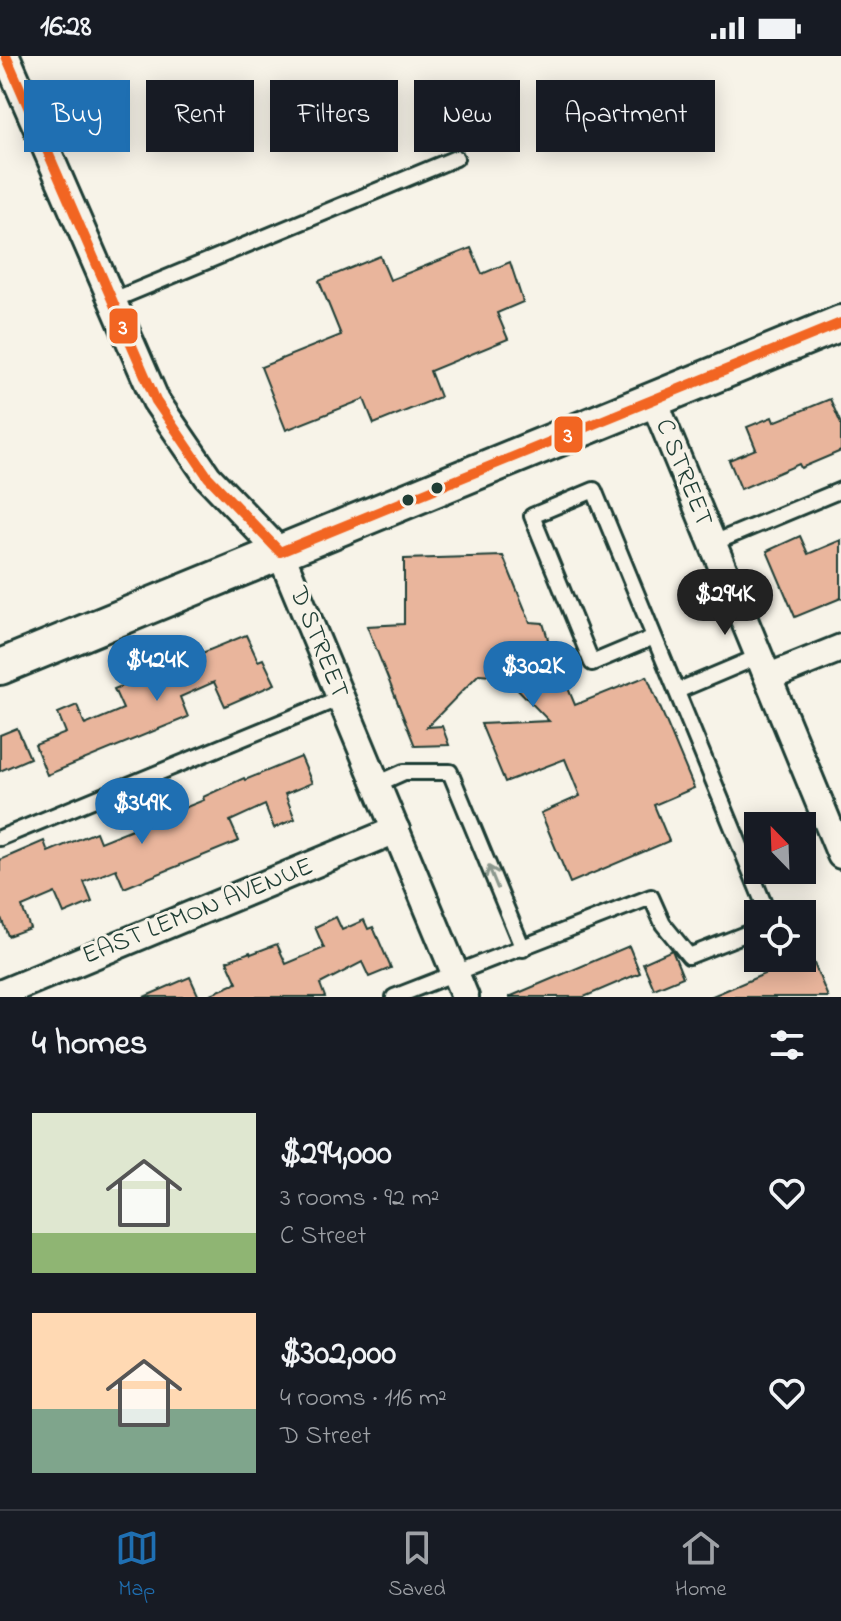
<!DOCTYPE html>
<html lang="en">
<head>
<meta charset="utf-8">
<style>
	body { margin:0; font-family:"Indie Flower",sans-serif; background:#242831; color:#f1f3f6; height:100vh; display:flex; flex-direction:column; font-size:30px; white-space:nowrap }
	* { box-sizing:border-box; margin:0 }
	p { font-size:26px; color:#9ea1a6 }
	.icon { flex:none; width:44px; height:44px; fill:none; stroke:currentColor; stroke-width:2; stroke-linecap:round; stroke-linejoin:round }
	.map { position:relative; height:941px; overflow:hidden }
	.panel { display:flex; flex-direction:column; background:#171b24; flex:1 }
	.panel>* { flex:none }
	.hud { position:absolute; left:24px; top:24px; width:794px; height:72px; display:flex; gap:16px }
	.needle { width:52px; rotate:337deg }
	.fabs { position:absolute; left:744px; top:756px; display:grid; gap:16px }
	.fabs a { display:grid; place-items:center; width:72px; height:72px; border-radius:0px; background:#171b24; box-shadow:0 4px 20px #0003; font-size:40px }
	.price { position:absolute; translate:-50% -68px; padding:0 18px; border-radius:28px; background:#1f6fb2; color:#fff; font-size:26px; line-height:52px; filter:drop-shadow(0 2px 4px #0008) }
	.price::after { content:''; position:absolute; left:50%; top:48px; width:24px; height:18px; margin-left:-12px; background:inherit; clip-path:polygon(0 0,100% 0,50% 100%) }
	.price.selected { background:#222; color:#fff }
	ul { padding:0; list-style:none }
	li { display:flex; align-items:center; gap:24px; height:200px; padding:0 32px }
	li span { display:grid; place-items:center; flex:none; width:224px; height:160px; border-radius:0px; color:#555 }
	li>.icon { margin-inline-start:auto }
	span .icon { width:96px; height:96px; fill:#fffc; stroke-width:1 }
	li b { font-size:34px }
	h2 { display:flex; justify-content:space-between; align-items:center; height:96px; padding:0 32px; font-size:34px }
	.chip { padding:0 28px; border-radius:0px; background:#171b24; box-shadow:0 4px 20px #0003; font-size:28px; line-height:72px }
	.chip.selected { background:#1f6fb2; color:#fff }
	.status { display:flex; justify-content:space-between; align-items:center; height:56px; padding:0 40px; background:#171b24; direction:ltr }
	.status svg { height:22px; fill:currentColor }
	.dock { display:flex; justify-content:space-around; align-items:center; height:112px; border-top:2px solid #363941; background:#171b24; font-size:22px; color:#9ea1a6 }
	.dock a { display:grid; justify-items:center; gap:4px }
	.dock .selected { color:#1f6fb2 }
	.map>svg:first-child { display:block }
	.building { fill:#e9b59c; stroke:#1f3d34; stroke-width:2 }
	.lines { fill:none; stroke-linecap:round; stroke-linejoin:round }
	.service-casing { stroke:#1f3d34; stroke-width:20 }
	.minor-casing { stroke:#1f3d34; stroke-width:32 }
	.tertiary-casing { stroke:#1f3d34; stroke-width:40 }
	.service { stroke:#f7f3e8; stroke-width:14 }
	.minor { stroke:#f7f3e8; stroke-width:26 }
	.tertiary { stroke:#f7f3e8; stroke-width:34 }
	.bus-1-casing { stroke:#f7f3e8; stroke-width:16 }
	.bus-1 { stroke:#f26522; stroke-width:10 }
	.oneway { stroke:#8b988e }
	.bus-dot { fill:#1f3d34; stroke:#f7f3e8; stroke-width:3 }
	.labels { text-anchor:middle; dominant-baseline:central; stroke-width:6; stroke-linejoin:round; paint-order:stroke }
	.street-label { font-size:26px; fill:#1f3d34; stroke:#f7f3e8 }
	.line-badge { stroke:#f7f3e8; stroke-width:3 }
	.badge-label { font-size:22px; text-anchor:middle; font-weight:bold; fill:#fff }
</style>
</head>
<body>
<div class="status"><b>16:28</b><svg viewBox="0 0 49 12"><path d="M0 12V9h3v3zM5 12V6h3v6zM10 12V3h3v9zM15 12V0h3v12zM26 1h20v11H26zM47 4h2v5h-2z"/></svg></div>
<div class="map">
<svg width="841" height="941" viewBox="0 0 841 941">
	<rect width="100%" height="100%" fill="#f7f3e8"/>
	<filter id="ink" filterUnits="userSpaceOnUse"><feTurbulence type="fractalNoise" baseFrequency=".0125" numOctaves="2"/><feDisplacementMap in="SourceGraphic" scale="16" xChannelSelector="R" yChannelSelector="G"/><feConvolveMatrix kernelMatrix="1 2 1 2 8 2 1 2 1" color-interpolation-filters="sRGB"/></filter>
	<g filter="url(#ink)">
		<!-- building -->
		<g class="building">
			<polygon points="471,192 482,218 510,206 523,246 497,257 508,283 430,315 440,341 374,368 364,343 286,374 261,311 341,279 319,225 380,200 390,224"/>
			<polygon points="830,343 841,368 841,395 801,412 799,408 741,433 729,404 756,393 747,371 772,361 774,366"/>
			<polygon points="800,480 808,498 841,484 841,542 795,561 767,495"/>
			<polygon points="503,500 530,566 543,567 548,583 540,590 558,608 575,649 647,620 694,732 654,749 669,785 570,827 541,757 580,740 565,703 505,726 481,668 549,665 505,620 479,618 427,671 442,670 449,689 415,690 367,570 404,568 404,503"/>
			<polygon points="246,579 258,605 263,603 275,628 225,650 214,626 180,641 188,661 47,719 35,689 66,677 58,657 77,649 85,669 123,653 114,633"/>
			<polygon points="17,672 30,702 0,715 0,679"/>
			<polygon points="301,701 312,727 285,738 295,763 274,772 265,749 230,765 239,785 124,832 116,813 84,826 92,846 64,858 55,837 22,851 30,872 8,880 0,859 0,804 44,785 48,796 96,776 100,786 204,744 203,741 244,722 245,724"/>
			<polygon points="336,861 342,874 364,864 368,873 373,871 391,912 369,921 362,906 320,928 325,941 204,941 237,927 227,905 250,896 251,898 277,888 286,908 324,892 315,871"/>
			<polygon points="629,890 640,917 584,941 509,941"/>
			<polygon points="672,894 683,921 654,933 643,907"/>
			<polygon points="810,898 828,941 710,941 802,902"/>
			<polygon points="190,921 199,941 144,941"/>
		</g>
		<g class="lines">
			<defs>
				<g id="service">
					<polyline points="111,245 456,102"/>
					<polyline points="711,488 841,434"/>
					<polyline points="654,581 592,607 532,460 594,434 603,456 768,858"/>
					<polyline points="677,635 760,600"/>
					<polyline points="377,728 404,716 450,716 523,893"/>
					<polyline points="0,782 340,642"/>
					<polyline points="394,941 651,841 663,868 689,900 758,873"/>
				</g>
				<g id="minor">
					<polyline points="6,0 156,345 208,421 280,496 465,941"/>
					<polyline points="654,345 841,799"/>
					<polyline points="769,621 841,592"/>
					<polyline points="0,938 396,774"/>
				</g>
				<polyline id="tertiary" points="0,611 841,267"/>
			</defs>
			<!-- service casing -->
			<use href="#service" class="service-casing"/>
			<!-- minor casing -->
			<use href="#minor" class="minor-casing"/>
			<!-- tertiary casing -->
			<use href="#tertiary" class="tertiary-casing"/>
			<!-- service -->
			<use href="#service" class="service"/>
			<!-- minor -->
			<use href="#minor" class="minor"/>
			<!-- tertiary -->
			<use href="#tertiary" class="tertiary"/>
			<defs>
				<polyline id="bus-1" points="6,0 156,345 208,421 280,496 841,267"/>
			</defs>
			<!-- bus-1 casing -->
			<use href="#bus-1" class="bus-1-casing"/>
			<!-- bus-1 -->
			<use href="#bus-1" class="bus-1"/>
		</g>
		<!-- one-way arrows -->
		<defs><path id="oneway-shaft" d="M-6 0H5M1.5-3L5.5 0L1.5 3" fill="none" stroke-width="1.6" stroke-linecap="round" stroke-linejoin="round" transform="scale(2)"/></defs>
		<use class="oneway" href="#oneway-shaft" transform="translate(493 821) rotate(-112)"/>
	</g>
	<!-- markers -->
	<g class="bus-dot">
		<circle cx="437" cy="432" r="7"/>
		<circle cx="408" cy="444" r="7"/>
	</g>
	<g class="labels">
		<!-- street labels -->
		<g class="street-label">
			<text transform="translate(683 417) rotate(68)">C STREET</text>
			<text transform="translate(318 587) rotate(68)">D STREET</text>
			<text transform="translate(198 856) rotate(-22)">EAST LEMON AVENUE</text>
		</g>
	</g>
	<g class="line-badge">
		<rect x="108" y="251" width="31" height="38" rx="8" fill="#f26522"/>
		<rect x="553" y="359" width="31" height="39" rx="8" fill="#f26522"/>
	</g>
	<g class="badge-label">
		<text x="123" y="278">3</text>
		<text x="568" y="386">3</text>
	</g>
</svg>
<div class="fabs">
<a><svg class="needle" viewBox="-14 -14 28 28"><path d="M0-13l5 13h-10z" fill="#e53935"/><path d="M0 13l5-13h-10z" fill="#9ea1a6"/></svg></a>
<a><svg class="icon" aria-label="locate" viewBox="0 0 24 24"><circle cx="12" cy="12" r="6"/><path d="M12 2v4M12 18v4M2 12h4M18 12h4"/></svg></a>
</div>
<b class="price selected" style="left:725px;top:581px">$294K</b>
<b class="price" style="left:157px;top:647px">$424K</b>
<b class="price" style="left:533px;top:653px">$302K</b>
<b class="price" style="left:142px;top:790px">$349K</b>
<div class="hud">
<a class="chip selected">Buy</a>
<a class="chip">Rent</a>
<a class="chip">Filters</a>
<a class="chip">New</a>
<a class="chip">Apartment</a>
</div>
</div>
<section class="panel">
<h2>4 homes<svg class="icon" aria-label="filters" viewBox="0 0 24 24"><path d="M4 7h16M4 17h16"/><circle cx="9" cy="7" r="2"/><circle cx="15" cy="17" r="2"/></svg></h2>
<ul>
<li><span style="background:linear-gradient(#dfe7d0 75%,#8fb573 0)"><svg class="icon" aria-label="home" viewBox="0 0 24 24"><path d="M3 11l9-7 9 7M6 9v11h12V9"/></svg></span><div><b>$294,000</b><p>3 rooms · 92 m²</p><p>C Street</p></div><svg class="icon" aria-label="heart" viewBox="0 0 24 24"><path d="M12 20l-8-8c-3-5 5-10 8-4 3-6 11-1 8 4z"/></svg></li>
<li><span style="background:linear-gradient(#ffd9b3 60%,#7fa58c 0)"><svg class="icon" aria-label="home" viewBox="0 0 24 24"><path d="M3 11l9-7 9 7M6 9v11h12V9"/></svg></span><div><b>$302,000</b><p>4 rooms · 116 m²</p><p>D Street</p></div><svg class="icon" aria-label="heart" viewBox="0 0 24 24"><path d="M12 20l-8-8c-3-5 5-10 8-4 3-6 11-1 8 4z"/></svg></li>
</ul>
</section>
<nav class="dock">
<a class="selected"><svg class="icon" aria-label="map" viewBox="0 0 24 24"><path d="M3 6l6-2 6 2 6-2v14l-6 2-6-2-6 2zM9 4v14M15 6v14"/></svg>Map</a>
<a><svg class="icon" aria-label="saved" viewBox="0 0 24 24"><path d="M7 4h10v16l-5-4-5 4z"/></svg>Saved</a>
<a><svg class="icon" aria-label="home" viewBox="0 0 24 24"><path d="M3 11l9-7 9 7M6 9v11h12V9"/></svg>Home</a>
</nav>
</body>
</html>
